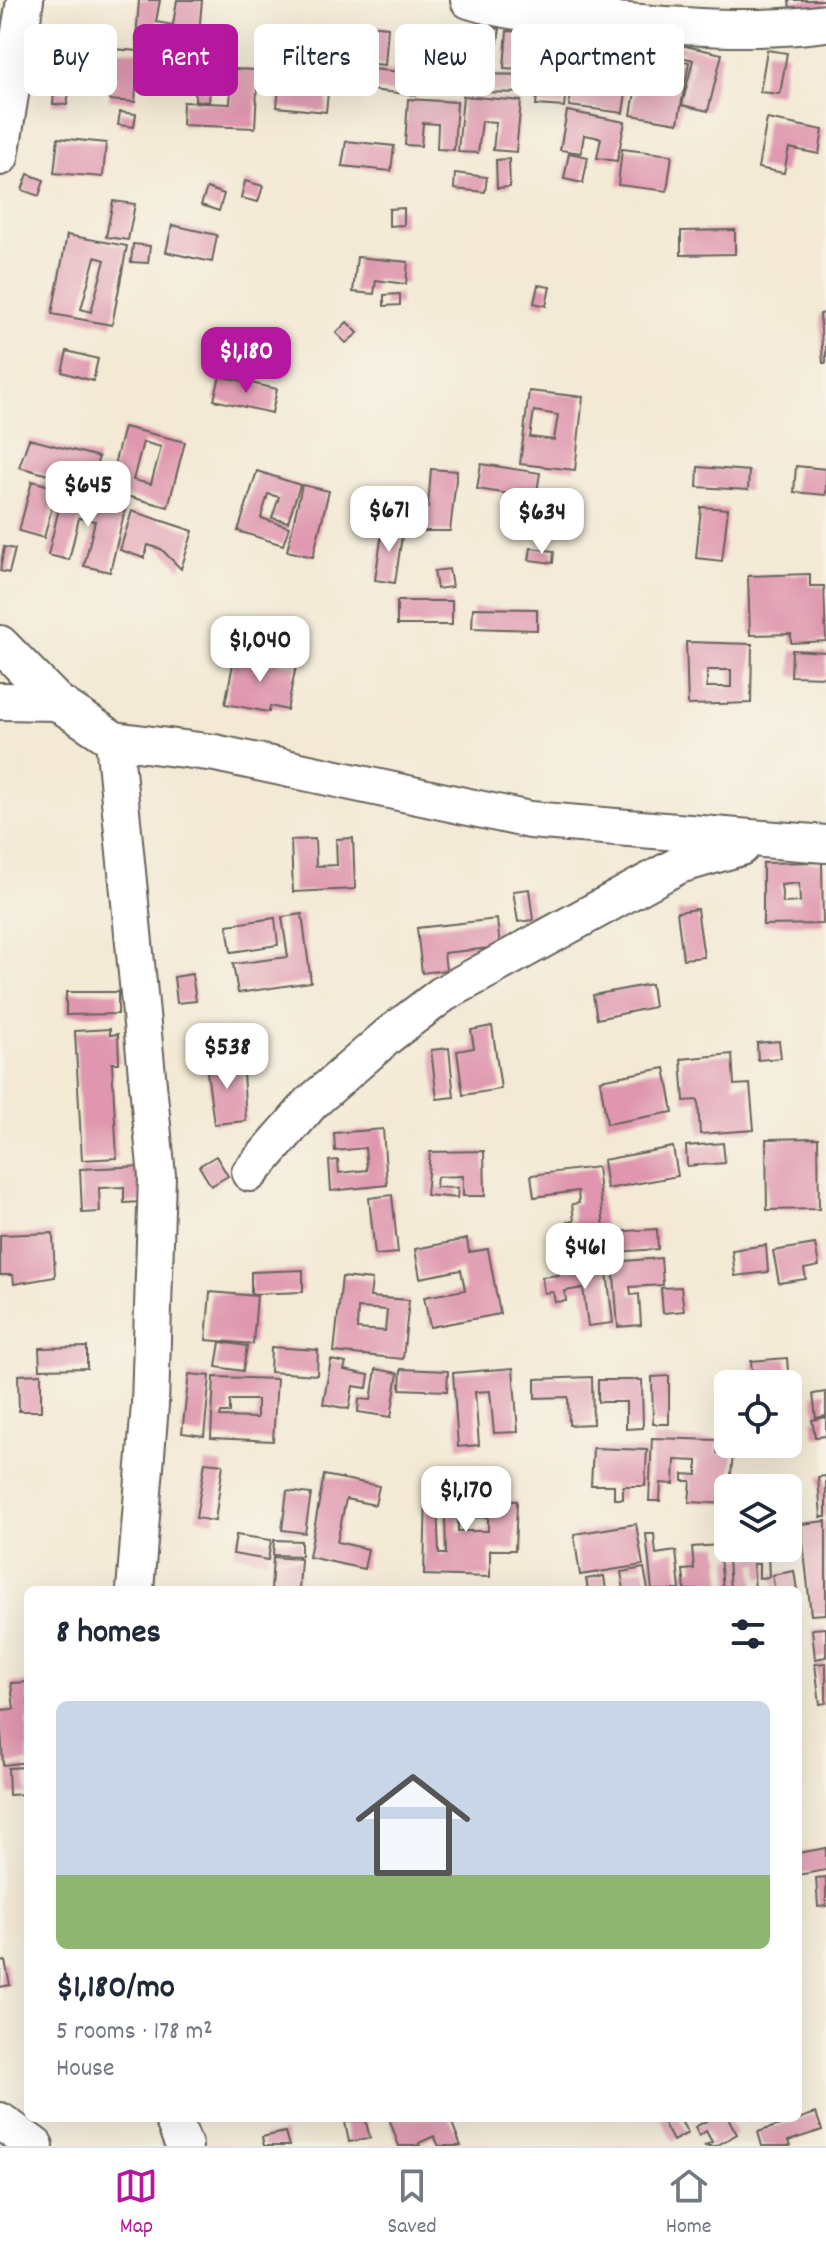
<!DOCTYPE html>
<html lang="en">
<head>
<meta charset="utf-8">
<style>
	body { margin:0; font-family:Dekko,sans-serif; background:#f2f2f3; color:#1f2937; height:100vh; display:flex; flex-direction:column; font-size:30px; white-space:nowrap }
	* { box-sizing:border-box; margin:0 }
	p { font-size:26px; color:#747a83 }
	.icon { flex:none; width:44px; height:44px; fill:none; stroke:currentColor; stroke-width:2; stroke-linecap:round; stroke-linejoin:round }
	.map { position:relative; flex:1; overflow:hidden }
	.side { position:absolute; left:24px; top:1586px; width:778px; height:536px; display:flex; flex-direction:column; background:#fff; border-radius:12px; box-shadow:0 8px 32px #0002 }
	.side>* { flex:none }
	.guide { position:absolute; left:24px; top:24px; width:778px; height:72px; display:flex; gap:16px }
	.fabs { position:absolute; left:714px; top:1370px; display:grid; gap:16px }
	.fabs a { display:grid; place-items:center; width:88px; height:88px; border-radius:12px; background:#fff; box-shadow:0 8px 32px #0002; font-size:40px }
	.price { position:absolute; translate:-50% -68px; padding:0 18px; border-radius:16px; background:#fff; color:#222; font-size:26px; line-height:52px; filter:drop-shadow(0 2px 4px #0008) }
	.price::after { content:''; position:absolute; left:50%; top:48px; width:24px; height:18px; margin-left:-12px; background:inherit; clip-path:polygon(0 0,100% 0,50% 100%) }
	.price.selected { background:#b5179e; color:#fff }
	ul { padding:0; list-style:none }
	li { display:grid; align-content:center; gap:16px; height:424px; padding:0 32px }
	li+li { border-top:2px solid #e0e1e3 }
	li span { display:grid; place-items:center; height:248px; border-radius:12px; color:#555 }
	li>.icon { margin-inline-start:auto }
	span .icon { width:144px; height:144px; fill:#fffc; stroke-width:1 }
	li b { font-size:34px }
	h2 { display:flex; justify-content:space-between; align-items:center; height:96px; padding:0 32px; font-size:34px }
	.chip { padding:0 28px; border-radius:12px; background:#fff; box-shadow:0 8px 32px #0002; font-size:28px; line-height:72px }
	.chip.selected { background:#b5179e; color:#fff }
	.dock { display:flex; justify-content:space-around; align-items:center; height:112px; border-top:2px solid #e0e1e3; background:#fff; font-size:22px; color:#747a83 }
	.dock a { display:grid; justify-items:center; gap:4px }
	.dock .selected { color:#b5179e }
	.map>svg:first-child { display:block }
	.building { fill:#df96ae; fill-rule:evenodd }
	.lines { fill:none; stroke-linecap:round; stroke-linejoin:round }
	.street-casing { stroke:#67645c; stroke-width:40 }
	.street { stroke:#fff; stroke-width:36 }
</style>
</head>
<body>
<div class="map">
<svg width="826" height="2146" viewBox="0 0 826 2146">
	<rect width="100%" height="100%" fill="#f7f3e8"/>
	<filter id="ink" filterUnits="userSpaceOnUse"><feTurbulence type="fractalNoise" baseFrequency=".0125" numOctaves="2"/><feDisplacementMap in="SourceGraphic" scale="16" xChannelSelector="R" yChannelSelector="G"/><feConvolveMatrix kernelMatrix="1 2 1 2 8 2 1 2 1" color-interpolation-filters="sRGB"/></filter>
	<filter id="wash" filterUnits="userSpaceOnUse"><feTurbulence type="fractalNoise" baseFrequency=".006" numOctaves="4" result="noise"/><feDisplacementMap in="SourceGraphic" scale="32" xChannelSelector="R" yChannelSelector="G"/><feGaussianBlur stdDeviation="1.8" result="paint"/><feColorMatrix in="noise" values="0 0 0 0 0 0 0 0 0 0 0 0 0 0 0 0 0 1.4 0 .05"/><feComposite in="paint" operator="in"/></filter>
	<g filter="url(#wash)">
		<rect width="100%" height="100%" fill="#f3e9d4"/>
		<g id="blocks">
			<!-- building -->
			<g class="building">
				<polygon points="139,0 160,0 156,22 173,25 177,0 202,0 198,45 136,40"/>
				<polygon points="789,0 826,0 826,7 790,10"/>
				<polygon points="368,25 388,27 385,65 365,63"/>
				<polygon points="479,26 500,29 497,46 476,43"/>
				<polygon points="422,28 422,65 403,65 403,29"/>
				<path d="M 580,29 L 634,36 L 623,113 L 569,106 ZM 598,57 L 610,58 L 607,83 L 595,81 Z"/>
				<polygon points="507,31 527,32 525,69 504,68"/>
				<polygon points="310,32 357,42 350,73 303,63"/>
				<polygon points="442,34 467,35 464,83 439,82"/>
				<polygon points="40,40 62,41 60,80 39,79"/>
				<polygon points="671,43 722,54 708,111 682,105 693,60 682,57 683,52 670,48"/>
				<polygon points="84,47 139,51 135,102 109,100 112,70 82,67"/>
				<polygon points="542,48 570,51 564,107 536,105"/>
				<polygon points="767,50 787,53 780,94 760,92"/>
				<polygon points="641,57 660,61 655,89 667,91 673,59 689,62 678,123 631,115"/>
				<polygon points="281,67 330,72 326,112 277,107"/>
				<polygon points="363,68 420,74 417,95 361,89"/>
				<polygon points="232,69 258,70 255,128 182,125 183,102 230,104"/>
				<polygon points="474,74 536,75 535,93 474,92"/>
				<polygon points="195,86 210,87 209,102 195,101"/>
				<polygon points="54,90 69,92 67,105 53,104"/>
				<polygon points="463,96 521,101 516,152 493,150 496,122 482,121 478,153 458,152"/>
				<polygon points="408,99 457,102 454,150 437,149 438,124 423,123 421,146 405,145"/>
				<polygon points="567,111 625,122 617,161 597,158 601,138 584,135 581,153 560,150"/>
				<polygon points="120,112 136,114 134,127 118,125"/>
				<polygon points="767,119 823,130 819,154 789,148 784,173 758,168"/>
				<polygon points="58,138 106,143 103,177 54,173"/>
				<polygon points="346,141 394,146 391,171 342,166"/>
				<polygon points="622,149 672,155 667,191 618,185"/>
				<polygon points="569,153 588,157 583,183 564,179"/>
				<polygon points="509,159 510,187 497,188 496,160"/>
				<polygon points="455,173 487,177 485,192 454,189"/>
				<polygon points="28,174 44,180 39,196 22,190"/>
				<polygon points="245,181 263,186 258,202 241,198"/>
				<polygon points="207,188 224,194 219,211 201,205"/>
				<polygon points="113,201 135,204 128,240 106,237"/>
				<polygon points="404,208 404,225 389,226 389,209"/>
				<polygon points="172,225 217,235 212,262 166,252"/>
				<polygon points="735,230 735,254 681,255 681,231"/>
				<path d="M 67,235 L 127,246 L 112,325 L 52,314 ZM 95,257 L 105,260 L 91,312 L 81,309 Z"/>
				<polygon points="133,244 150,246 148,263 131,262"/>
				<polygon points="357,257 408,262 406,284 376,280 374,294 353,292"/>
				<polygon points="538,285 550,287 546,306 534,303"/>
				<polygon points="400,294 400,305 384,306 384,295"/>
				<polygon points="826,313 826,363 823,363 820,314"/>
				<polygon points="347,322 358,333 346,343 336,333"/>
				<polygon points="67,351 98,359 93,381 62,372"/>
				<polygon points="220,376 277,389 272,413 214,400"/>
				<path d="M 529,391 L 583,397 L 575,470 L 520,464 ZM 534,411 L 558,415 L 554,440 L 530,437 Z"/>
				<path d="M 124,427 L 185,442 L 168,507 L 107,491 ZM 143,442 L 161,447 L 151,484 L 133,480 Z"/>
				<polygon points="29,439 99,457 89,486 19,467"/>
				<polygon points="481,464 540,473 536,498 477,489"/>
				<polygon points="796,466 826,469 826,495 794,492"/>
				<polygon points="698,467 749,471 748,490 697,487"/>
				<polygon points="431,469 457,471 450,531 413,531 413,507 428,508"/>
				<polygon points="257,471 300,485 288,522 272,518 279,497 268,494 261,518 289,527 283,545 238,531"/>
				<polygon points="32,481 57,488 44,538 19,531"/>
				<polygon points="302,485 329,491 313,557 287,551"/>
				<polygon points="63,491 126,506 110,572 84,566 95,521 79,518 69,560 48,555"/>
				<polygon points="701,507 728,509 722,561 696,558"/>
				<polygon points="132,511 193,531 181,569 161,549 148,545 144,558 120,550"/>
				<polygon points="383,526 403,529 395,583 375,580"/>
				<polygon points="4,547 15,549 9,573 0,571"/>
				<polygon points="531,548 554,551 553,563 529,560"/>
				<polygon points="449,569 452,587 437,589 434,571"/>
				<polygon points="810,574 810,586 824,586 826,641 791,643 791,634 750,635 748,576"/>
				<rect x="397" y="601" width="55" height="24"/>
				<polygon points="473,608 537,609 537,630 472,628"/>
				<path d="M 686,642 L 752,644 L 751,703 L 688,705 ZM 707,670 L 731,670 L 731,687 L 707,687 Z"/>
				<polygon points="792,650 826,652 826,677 791,676"/>
				<polygon points="235,654 296,666 287,710 270,706 269,712 225,704"/>
				<polygon points="353,838 355,889 293,892 291,840 315,839 316,866 337,865 336,839"/>
				<path d="M 822,862 L 823,924 L 763,925 L 763,863 ZM 799,883 L 800,902 L 783,903 L 781,885 Z"/>
				<polygon points="529,889 533,920 518,922 513,891"/>
				<polygon points="697,909 704,957 683,959 677,912"/>
				<polygon points="302,914 311,982 238,993 233,964 288,957 282,917"/>
				<polygon points="275,918 278,945 231,952 227,925"/>
				<polygon points="497,919 500,947 444,953 446,970 422,973 417,928"/>
				<polygon points="192,974 196,1001 177,1003 174,977"/>
				<polygon points="651,984 654,1007 597,1019 593,995"/>
				<polygon points="66,992 118,992 118,1014 66,1015"/>
				<polygon points="492,1026 501,1089 463,1095 457,1051 474,1048 471,1030"/>
				<polygon points="110,1029 110,1035 118,1034 119,1063 112,1063 117,1158 82,1160 75,1031"/>
				<polygon points="779,1041 781,1058 758,1060 757,1043"/>
				<polygon points="449,1048 454,1097 437,1099 431,1050"/>
				<polygon points="732,1054 734,1085 750,1084 754,1130 700,1134 698,1100 684,1101 681,1059"/>
				<polygon points="242,1056 246,1121 214,1124 206,1064"/>
				<polygon points="665,1068 673,1112 607,1124 600,1080"/>
				<polygon points="383,1129 387,1185 331,1191 329,1161 338,1160 339,1173 367,1170 365,1148 335,1151 334,1133"/>
				<polygon points="818,1138 819,1209 767,1210 766,1139"/>
				<polygon points="723,1143 725,1163 687,1166 686,1146"/>
				<polygon points="673,1147 678,1176 607,1189 603,1160"/>
				<polygon points="484,1151 485,1196 463,1196 463,1176 437,1177 436,1187 458,1188 457,1198 426,1195 430,1152"/>
				<polygon points="216,1156 228,1176 211,1186 199,1166"/>
				<polygon points="143,1166 142,1202 124,1203 124,1187 99,1188 100,1212 82,1213 80,1169"/>
				<polygon points="597,1167 607,1253 572,1261 567,1222 574,1221 572,1204 579,1203 578,1191 534,1197 531,1175"/>
				<polygon points="392,1195 398,1253 375,1255 369,1198"/>
				<polygon points="657,1229 658,1249 615,1252 613,1232"/>
				<polygon points="53,1233 55,1277 14,1284 13,1275 0,1275 0,1235"/>
				<polygon points="467,1239 469,1252 488,1249 500,1314 430,1327 424,1297 465,1290 461,1270 420,1278 415,1249"/>
				<polygon points="815,1244 819,1266 804,1269 806,1279 779,1283 773,1251"/>
				<polygon points="766,1245 768,1272 735,1276 732,1250"/>
				<polygon points="661,1258 663,1285 630,1287 631,1295 639,1294 641,1325 618,1327 613,1262"/>
				<polygon points="606,1264 613,1323 588,1326 583,1288 565,1291 566,1301 555,1302 553,1292 544,1293 542,1277 559,1275 558,1270"/>
				<polygon points="303,1270 303,1292 251,1294 251,1272"/>
				<path d="M 342,1277 L 372,1280 L 370,1297 L 409,1300 L 403,1359 L 334,1352 ZM 358,1308 L 387,1310 L 385,1331 L 357,1329 Z"/>
				<polygon points="681,1287 684,1311 663,1313 661,1288"/>
				<polygon points="210,1292 257,1296 253,1344 206,1340"/>
				<polygon points="220,1342 247,1346 243,1371 216,1367"/>
				<polygon points="87,1347 87,1368 40,1369 39,1348"/>
				<polygon points="271,1347 318,1350 317,1375 270,1372"/>
				<polygon points="787,1358 789,1384 753,1384 751,1361"/>
				<polygon points="331,1360 346,1363 344,1370 369,1375 367,1388 353,1386 349,1409 323,1404"/>
				<polygon points="513,1368 518,1432 494,1433 490,1391 475,1392 479,1445 458,1447 453,1373"/>
				<polygon points="376,1369 398,1373 391,1417 358,1412 359,1399 371,1400"/>
				<polygon points="401,1369 448,1371 447,1391 400,1389"/>
				<polygon points="41,1374 41,1411 19,1411 18,1375"/>
				<polygon points="189,1374 210,1376 204,1436 182,1433"/>
				<polygon points="669,1376 669,1424 653,1424 652,1377"/>
				<path d="M 214,1377 L 277,1379 L 273,1441 L 211,1438 ZM 230,1400 L 257,1400 L 257,1418 L 220,1417 L 221,1413 L 230,1413 Z"/>
				<polygon points="592,1377 593,1424 569,1425 568,1397 535,1398 535,1379"/>
				<polygon points="598,1380 642,1380 643,1428 626,1429 626,1402 598,1402"/>
				<polygon points="826,1392 826,1416 816,1418 813,1394"/>
				<polygon points="826,1417 826,1436 815,1437 812,1420"/>
				<polygon points="652,1438 718,1440 717,1453 733,1454 728,1504 689,1502 691,1481 683,1481 683,1474 697,1475 697,1461 675,1460 674,1484 661,1483 660,1501 649,1501"/>
				<polygon points="593,1448 647,1450 645,1486 623,1486 623,1499 614,1499 614,1485 591,1485"/>
				<polygon points="205,1462 223,1464 215,1521 196,1518"/>
				<polygon points="324,1475 379,1486 375,1505 346,1499 337,1542 368,1549 364,1569 309,1557"/>
				<polygon points="826,1476 826,1517 821,1517 818,1477"/>
				<polygon points="287,1491 311,1494 305,1533 282,1530"/>
				<path d="M 426,1492 L 464,1493 L 464,1500 L 517,1501 L 515,1550 L 490,1550 L 490,1577 L 424,1575 ZM 450,1501 L 450,1515 L 445,1516 L 446,1554 L 439,1554 L 437,1502 ZM 488,1517 L 488,1531 L 458,1531 L 458,1518 Z"/>
				<polygon points="826,1521 826,1614 811,1615 801,1524"/>
				<polygon points="636,1524 643,1565 580,1575 574,1534"/>
				<polygon points="646,1534 654,1534 656,1554 676,1551 680,1590 652,1590"/>
				<polygon points="236,1535 271,1540 268,1560 233,1554"/>
				<polygon points="274,1540 301,1541 301,1556 273,1555"/>
				<polygon points="719,1545 723,1590 685,1590 683,1570 694,1569 692,1547"/>
				<polygon points="768,1556 769,1577 759,1578 759,1564 753,1564 755,1590 730,1590 728,1558"/>
				<polygon points="273,1557 301,1559 299,1590 271,1590"/>
				<polygon points="644,1568 648,1590 624,1590 621,1572"/>
				<polygon points="794,1571 797,1590 775,1590 772,1575"/>
				<polygon points="604,1576 606,1590 588,1590 586,1579"/>
				<polygon points="826,1628 826,1657 815,1659 812,1629"/>
				<polygon points="826,1663 826,1703 820,1704 815,1664"/>
				<polygon points="28,1682 28,1762 3,1765 0,1710 14,1709 11,1683"/>
				<polygon points="25,1767 27,1794 9,1795 8,1768"/>
				<polygon points="826,1848 826,1870 798,1875 798,1853"/>
				<polygon points="826,1877 826,1906 818,1907 816,1878"/>
				<polygon points="5,1961 10,1985 0,1987 0,1962"/>
				<polygon points="816,2113 822,2130 788,2141 790,2146 762,2146 758,2132"/>
				<polygon points="365,2118 370,2138 349,2142 345,2122"/>
				<polygon points="389,2118 450,2118 461,2146 439,2146 434,2136 419,2143 420,2146 399,2146"/>
				<polygon points="661,2118 679,2118 688,2133 673,2141"/>
				<polygon points="704,2118 728,2118 737,2134 716,2146 704,2146 712,2142 706,2131 699,2136 695,2127 706,2121"/>
				<polygon points="285,2132 289,2146 264,2146 262,2137"/>
			</g>
		</g>
	</g>
	<g filter="url(#ink)">
		<use href="#blocks" fill-opacity="0" stroke="#67645c" stroke-width="2"/>
		<g class="lines">
			<defs>
				<g id="street">
					<path d="M 469,0 C 513,14 558,16 603,20 C 677,26 753,33 826,23"/>
					<polyline points="0,157 25,0"/>
					<polyline points="0,644 57,702"/>
					<polyline points="0,701 57,702 114,740 157,1176 150,1405 135,1590"/>
					<polyline points="114,740 215,753 530,820 826,844"/>
					<polyline points="250,1173 311,1103 389,1035 443,994 679,865 741,847"/>
					<polyline points="173,2118 184,2146"/>
					<polyline points="0,2121 35,2146"/>
				</g>
			</defs>
			<!-- street casing -->
			<use href="#street" class="street-casing"/>
			<!-- street -->
			<use href="#street" class="street"/>
		</g>
	</g>
</svg>
<div class="fabs">
<a><svg class="icon" aria-label="locate" viewBox="0 0 24 24"><circle cx="12" cy="12" r="6"/><path d="M12 2v4M12 18v4M2 12h4M18 12h4"/></svg></a>
<a><svg class="icon" aria-label="layers" viewBox="0 0 24 24"><path d="M12 4l9 5-9 5-9-5zM3 14l9 5 9-5"/></svg></a>
</div>
<b class="price selected" style="left:246px;top:395px">$1,180</b>
<b class="price" style="left:88px;top:529px">$645</b>
<b class="price" style="left:389px;top:554px">$671</b>
<b class="price" style="left:542px;top:556px">$634</b>
<b class="price" style="left:260px;top:684px">$1,040</b>
<b class="price" style="left:227px;top:1091px">$538</b>
<b class="price" style="left:585px;top:1291px">$461</b>
<b class="price" style="left:466px;top:1534px">$1,170</b>
<div class="guide">
<a class="chip">Buy</a>
<a class="chip selected">Rent</a>
<a class="chip">Filters</a>
<a class="chip">New</a>
<a class="chip">Apartment</a>
</div>
<section class="side">
<h2>8 homes<svg class="icon" aria-label="filters" viewBox="0 0 24 24"><path d="M4 7h16M4 17h16"/><circle cx="9" cy="7" r="2"/><circle cx="15" cy="17" r="2"/></svg></h2>
<ul>
<li><span style="background:linear-gradient(#c9d6e8 70%,#8fb573 0)"><svg class="icon" aria-label="home" viewBox="0 0 24 24"><path d="M3 11l9-7 9 7M6 9v11h12V9"/></svg></span><div><b>$1,180/mo</b><p>5 rooms · 178 m²</p><p>House</p></div></li>
</ul>
</section>
</div>
<nav class="dock">
<a class="selected"><svg class="icon" aria-label="map" viewBox="0 0 24 24"><path d="M3 6l6-2 6 2 6-2v14l-6 2-6-2-6 2zM9 4v14M15 6v14"/></svg>Map</a>
<a><svg class="icon" aria-label="saved" viewBox="0 0 24 24"><path d="M7 4h10v16l-5-4-5 4z"/></svg>Saved</a>
<a><svg class="icon" aria-label="home" viewBox="0 0 24 24"><path d="M3 11l9-7 9 7M6 9v11h12V9"/></svg>Home</a>
</nav>
</body>
</html>
